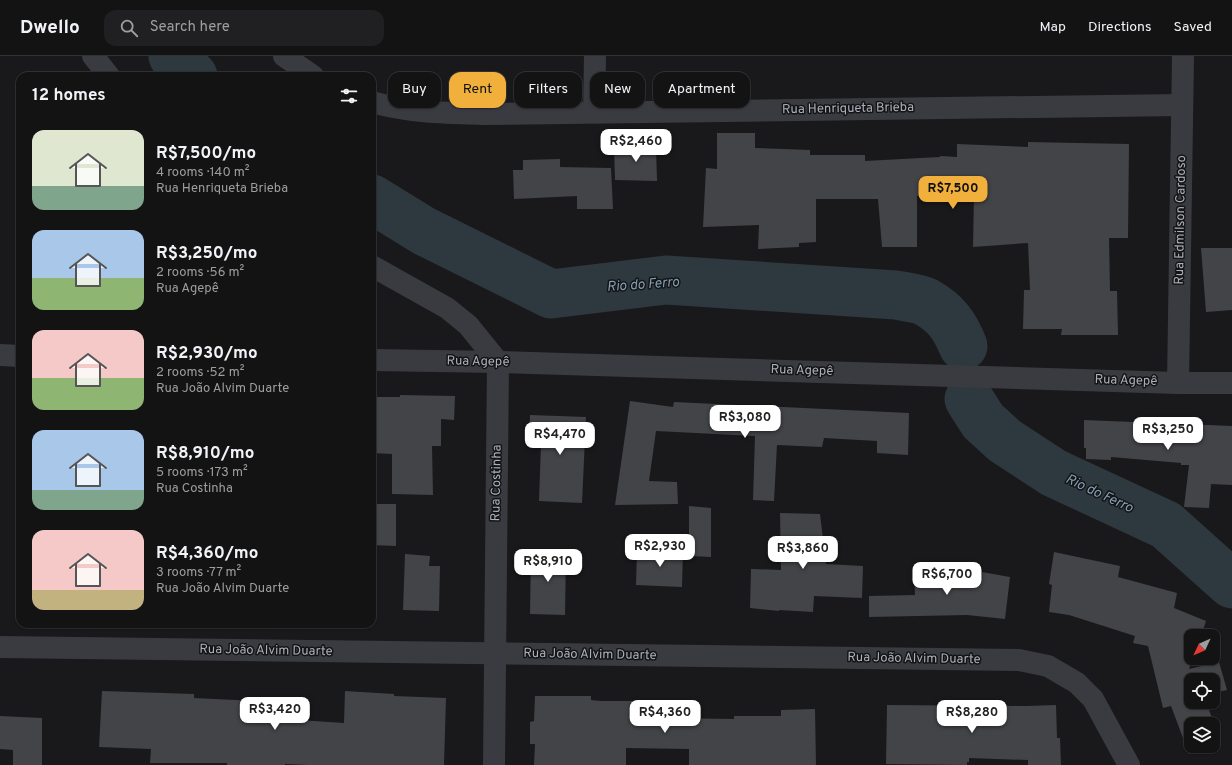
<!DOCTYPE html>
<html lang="en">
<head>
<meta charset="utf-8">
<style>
	body { margin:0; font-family:Overpass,sans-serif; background:#202022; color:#f1f3f6; height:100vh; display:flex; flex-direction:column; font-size:15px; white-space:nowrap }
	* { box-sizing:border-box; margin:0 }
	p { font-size:13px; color:#9d9ea0 }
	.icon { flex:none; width:22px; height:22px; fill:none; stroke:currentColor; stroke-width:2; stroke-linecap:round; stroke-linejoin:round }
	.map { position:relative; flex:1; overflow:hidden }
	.sheet { position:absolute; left:16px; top:16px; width:360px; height:556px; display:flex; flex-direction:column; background:#131314; border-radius:12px; box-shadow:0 1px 3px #0004,0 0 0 1px #323234 }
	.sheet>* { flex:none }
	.hud { position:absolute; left:388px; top:16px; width:380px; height:36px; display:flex; gap:8px }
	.needle { width:26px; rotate:226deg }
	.tools { position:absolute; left:1184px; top:573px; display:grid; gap:8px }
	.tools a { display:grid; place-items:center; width:36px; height:36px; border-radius:8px; background:#131314; box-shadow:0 1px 3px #0004,0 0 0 1px #323234; font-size:20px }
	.price { position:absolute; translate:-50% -34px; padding:0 9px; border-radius:8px; background:#fff; color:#222; font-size:13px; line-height:26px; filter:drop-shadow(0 1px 2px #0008) }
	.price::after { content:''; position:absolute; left:50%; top:24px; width:12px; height:9px; margin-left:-6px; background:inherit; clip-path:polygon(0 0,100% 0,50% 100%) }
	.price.active { background:#f1af3b; color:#111 }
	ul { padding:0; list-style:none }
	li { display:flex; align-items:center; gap:12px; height:100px; padding:0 16px }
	li span { display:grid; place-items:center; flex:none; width:112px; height:80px; border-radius:12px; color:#555 }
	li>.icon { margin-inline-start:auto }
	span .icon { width:48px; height:48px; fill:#fffc; stroke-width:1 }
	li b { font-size:17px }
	h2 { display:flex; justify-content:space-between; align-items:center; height:48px; padding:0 16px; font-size:17px }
	.pill { padding:0 14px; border-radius:12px; background:#131314; box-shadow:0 1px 3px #0004,0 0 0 1px #323234; font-size:14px; line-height:36px }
	.pill.active { background:#f1af3b; color:#111 }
	header { display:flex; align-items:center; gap:24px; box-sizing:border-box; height:56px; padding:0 20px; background:#131314; border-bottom:1px solid #323234 }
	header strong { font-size:19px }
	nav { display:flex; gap:22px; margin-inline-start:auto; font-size:14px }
	.search { width:280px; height:36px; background:#202022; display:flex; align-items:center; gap:10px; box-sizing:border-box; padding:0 14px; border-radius:12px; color:#9d9ea0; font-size:15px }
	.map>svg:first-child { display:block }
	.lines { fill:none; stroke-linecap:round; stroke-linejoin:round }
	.river { stroke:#2e383f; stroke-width:49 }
	.building { fill:#434448 }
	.minor { stroke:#3a3b40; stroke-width:22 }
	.labels { text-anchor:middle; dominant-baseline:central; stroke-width:3; stroke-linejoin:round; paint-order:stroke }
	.street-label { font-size:13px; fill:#abb0ba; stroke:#141416 }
	.water-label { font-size:14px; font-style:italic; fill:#839fb5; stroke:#141416 }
</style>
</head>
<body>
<header>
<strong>Dwello</strong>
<div class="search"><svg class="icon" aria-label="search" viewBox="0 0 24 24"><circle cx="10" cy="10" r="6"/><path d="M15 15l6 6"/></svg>Search here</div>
<nav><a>Map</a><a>Directions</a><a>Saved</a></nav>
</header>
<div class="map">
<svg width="1232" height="709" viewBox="0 0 1232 709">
	<rect width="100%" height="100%" fill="#19191b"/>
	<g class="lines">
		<!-- river -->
		<g class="river">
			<polyline points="173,0 179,8 193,20"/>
			<path d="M 372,143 L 424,175 L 551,238 L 666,224 L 896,239 C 906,241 918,242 926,246 C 946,257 955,270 963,290"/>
			<polyline points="969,343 983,365 1005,385 1054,417 1166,469 1232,528"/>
		</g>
	</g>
	<!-- building -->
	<g class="building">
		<polygon points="717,77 755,77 755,92 810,94 810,99 865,99 865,105 940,101 940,100 957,101 957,88 1028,91 1028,86 1129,88 1128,182 1109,182 1110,235 1117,235 1118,279 1061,279 1062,273 1023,273 1024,234 1030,234 1028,187 973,191 974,138 917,140 917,191 882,191 878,143 816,143 816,186 799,187 799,191 758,193 759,169 703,171 706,112 717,113"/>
		<polygon points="614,90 656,90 657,125 615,124"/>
		<polygon points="560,103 560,111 611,112 613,153 577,153 577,140 514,143 513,114 523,114 523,104"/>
		<polygon points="1201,192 1232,192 1232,254 1206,256"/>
		<polygon points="400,339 455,340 454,364 441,363 441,390 432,390 433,439 392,438 392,398 372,397 372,341 400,341"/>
		<polygon points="630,345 673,351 674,346 909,357 908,399 877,397 877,385 824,382 822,391 777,389 774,445 753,444 755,380 656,375 649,425 677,426 678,448 615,449"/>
		<polygon points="530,359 586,361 582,447 539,445 541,388 529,387"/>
		<polygon points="1084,364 1232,370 1232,429 1211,428 1209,452 1184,451 1189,409 1181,409 1181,407 1111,401 1111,404 1086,403 1086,392 1084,392"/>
		<polygon points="372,448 396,448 396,490 372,489"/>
		<polygon points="689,450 711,452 711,501 689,500"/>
		<polygon points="780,457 820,458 826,508 863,510 862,542 814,540 813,556 779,554 779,555 750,552 751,513 781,514"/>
		<polygon points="637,493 683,494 682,531 636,529"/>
		<polygon points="531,496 566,496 565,559 530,558"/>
		<polygon points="1054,496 1120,510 1118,521 1177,537 1174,552 1206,565 1201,580 1191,580 1191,602 1193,602 1189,613 1219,606 1227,634 1213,637 1213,624 1191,624 1191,646 1206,646 1221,686 1213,689 1213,668 1191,668 1191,690 1211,690 1189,698 1171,650 1163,652 1148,590 1133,587 1135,580 1069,559 1049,556 1052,529 1049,528"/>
		<polygon points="405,498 430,500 429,510 440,510 439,555 403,554"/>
		<polygon points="940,510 941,517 981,523 982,516 1010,521 1005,563 967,559 869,561 869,540 915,539 914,512"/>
		<polygon points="102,635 194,638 194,642 278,646 284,652 284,663 344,667 345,635 394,638 394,640 446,642 444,709 308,709 285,708 285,709 227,709 227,707 150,707 151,693 99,691"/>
		<polygon points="535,640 591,640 591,644 601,645 665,645 665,662 734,663 734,660 781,660 781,654 815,653 816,709 689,709 689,693 626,692 626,709 534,709 535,688 530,688 530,666 534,665"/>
		<polygon points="887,649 1026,650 1056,649 1057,682 1060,682 1061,709 1028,709 1028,704 969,702 969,706 967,706 967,709 886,708"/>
		<polygon points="0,660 42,662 42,709 13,709 13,694 0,693"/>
	</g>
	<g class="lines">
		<!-- minor -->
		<g class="minor">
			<polyline points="93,0 109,20"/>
			<polyline points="284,0 313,20"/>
			<path d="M 372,46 C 410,57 448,57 487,58 L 1182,49"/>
			<polyline points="594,56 595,0"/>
			<polyline points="372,210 447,252 468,269 498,306 494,709"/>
			<polyline points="0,299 20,300"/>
			<polyline points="372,304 498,306 1178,327 1232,327"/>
			<polyline points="1178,327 1183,0"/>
			<polyline points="0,591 1019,604 1048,610 1077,627 1093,643 1129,709"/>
		</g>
	</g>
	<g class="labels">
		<!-- street labels -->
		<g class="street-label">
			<text transform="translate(848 53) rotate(-1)">Rua Henriqueta Brieba</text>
			<text transform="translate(1181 164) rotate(-89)">Rua Edmilson Cardoso</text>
			<text transform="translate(478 306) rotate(1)">Rua Agepê</text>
			<text transform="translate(802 315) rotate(2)">Rua Agepê</text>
			<text transform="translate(1126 325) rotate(2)">Rua Agepê</text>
			<text transform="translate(497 427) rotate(-89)">Rua Costinha</text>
			<text transform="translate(266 595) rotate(1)">Rua João Alvim Duarte</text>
			<text transform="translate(590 599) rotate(1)">Rua João Alvim Duarte</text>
			<text transform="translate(914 603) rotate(1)">Rua João Alvim Duarte</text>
		</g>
		<!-- water labels -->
		<g class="water-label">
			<text transform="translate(643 229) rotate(-4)">Rio do Ferro</text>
			<text transform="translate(1099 438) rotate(25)">Rio do Ferro</text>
		</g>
	</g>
</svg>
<div class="tools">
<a><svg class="needle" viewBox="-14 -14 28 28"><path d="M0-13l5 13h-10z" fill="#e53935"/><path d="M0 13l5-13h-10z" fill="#9d9ea0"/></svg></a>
<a><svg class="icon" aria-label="locate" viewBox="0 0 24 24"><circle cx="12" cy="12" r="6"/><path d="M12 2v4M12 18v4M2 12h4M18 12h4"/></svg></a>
<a><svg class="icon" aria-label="layers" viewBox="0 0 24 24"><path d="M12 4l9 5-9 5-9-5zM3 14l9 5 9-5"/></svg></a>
</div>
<b class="price" style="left:636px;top:107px">R$2,460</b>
<b class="price active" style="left:953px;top:154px">R$7,500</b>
<b class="price" style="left:745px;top:383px">R$3,080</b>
<b class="price" style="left:1168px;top:395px">R$3,250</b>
<b class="price" style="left:560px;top:400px">R$4,470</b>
<b class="price" style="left:660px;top:512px">R$2,930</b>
<b class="price" style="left:803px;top:514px">R$3,860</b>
<b class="price" style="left:548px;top:527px">R$8,910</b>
<b class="price" style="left:947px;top:540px">R$6,700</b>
<b class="price" style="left:275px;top:675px">R$3,420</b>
<b class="price" style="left:665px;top:678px">R$4,360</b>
<b class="price" style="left:972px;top:678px">R$8,280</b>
<div class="hud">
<a class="pill">Buy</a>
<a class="pill active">Rent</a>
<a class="pill">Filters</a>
<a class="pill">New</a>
<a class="pill">Apartment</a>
</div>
<section class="sheet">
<h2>12 homes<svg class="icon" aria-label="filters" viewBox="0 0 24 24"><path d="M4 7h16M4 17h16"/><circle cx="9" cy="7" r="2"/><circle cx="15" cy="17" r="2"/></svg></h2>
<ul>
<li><span style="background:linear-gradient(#dfe7d0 70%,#7fa58c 0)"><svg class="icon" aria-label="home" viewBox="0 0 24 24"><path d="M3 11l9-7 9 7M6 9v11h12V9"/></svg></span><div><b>R$7,500/mo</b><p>4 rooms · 140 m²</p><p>Rua Henriqueta Brieba</p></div></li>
<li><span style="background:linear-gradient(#a9c7e8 60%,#8fb573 0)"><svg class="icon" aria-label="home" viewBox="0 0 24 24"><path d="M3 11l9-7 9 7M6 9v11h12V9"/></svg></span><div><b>R$3,250/mo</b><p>2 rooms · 56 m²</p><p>Rua Agepê</p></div></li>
<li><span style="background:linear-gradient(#f6c9c9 60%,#8fb573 0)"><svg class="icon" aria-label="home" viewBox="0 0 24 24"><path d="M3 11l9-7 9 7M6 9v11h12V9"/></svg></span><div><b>R$2,930/mo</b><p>2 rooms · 52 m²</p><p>Rua João Alvim Duarte</p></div></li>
<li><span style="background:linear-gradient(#a9c7e8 75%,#7fa58c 0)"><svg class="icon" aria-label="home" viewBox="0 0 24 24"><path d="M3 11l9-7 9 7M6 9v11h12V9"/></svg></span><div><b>R$8,910/mo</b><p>5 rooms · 173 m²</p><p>Rua Costinha</p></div></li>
<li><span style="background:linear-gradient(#f6c9c9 75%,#c2b280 0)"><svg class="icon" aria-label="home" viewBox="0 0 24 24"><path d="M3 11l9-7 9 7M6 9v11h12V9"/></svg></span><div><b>R$4,360/mo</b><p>3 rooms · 77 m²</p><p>Rua João Alvim Duarte</p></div></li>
</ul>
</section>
</div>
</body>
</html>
